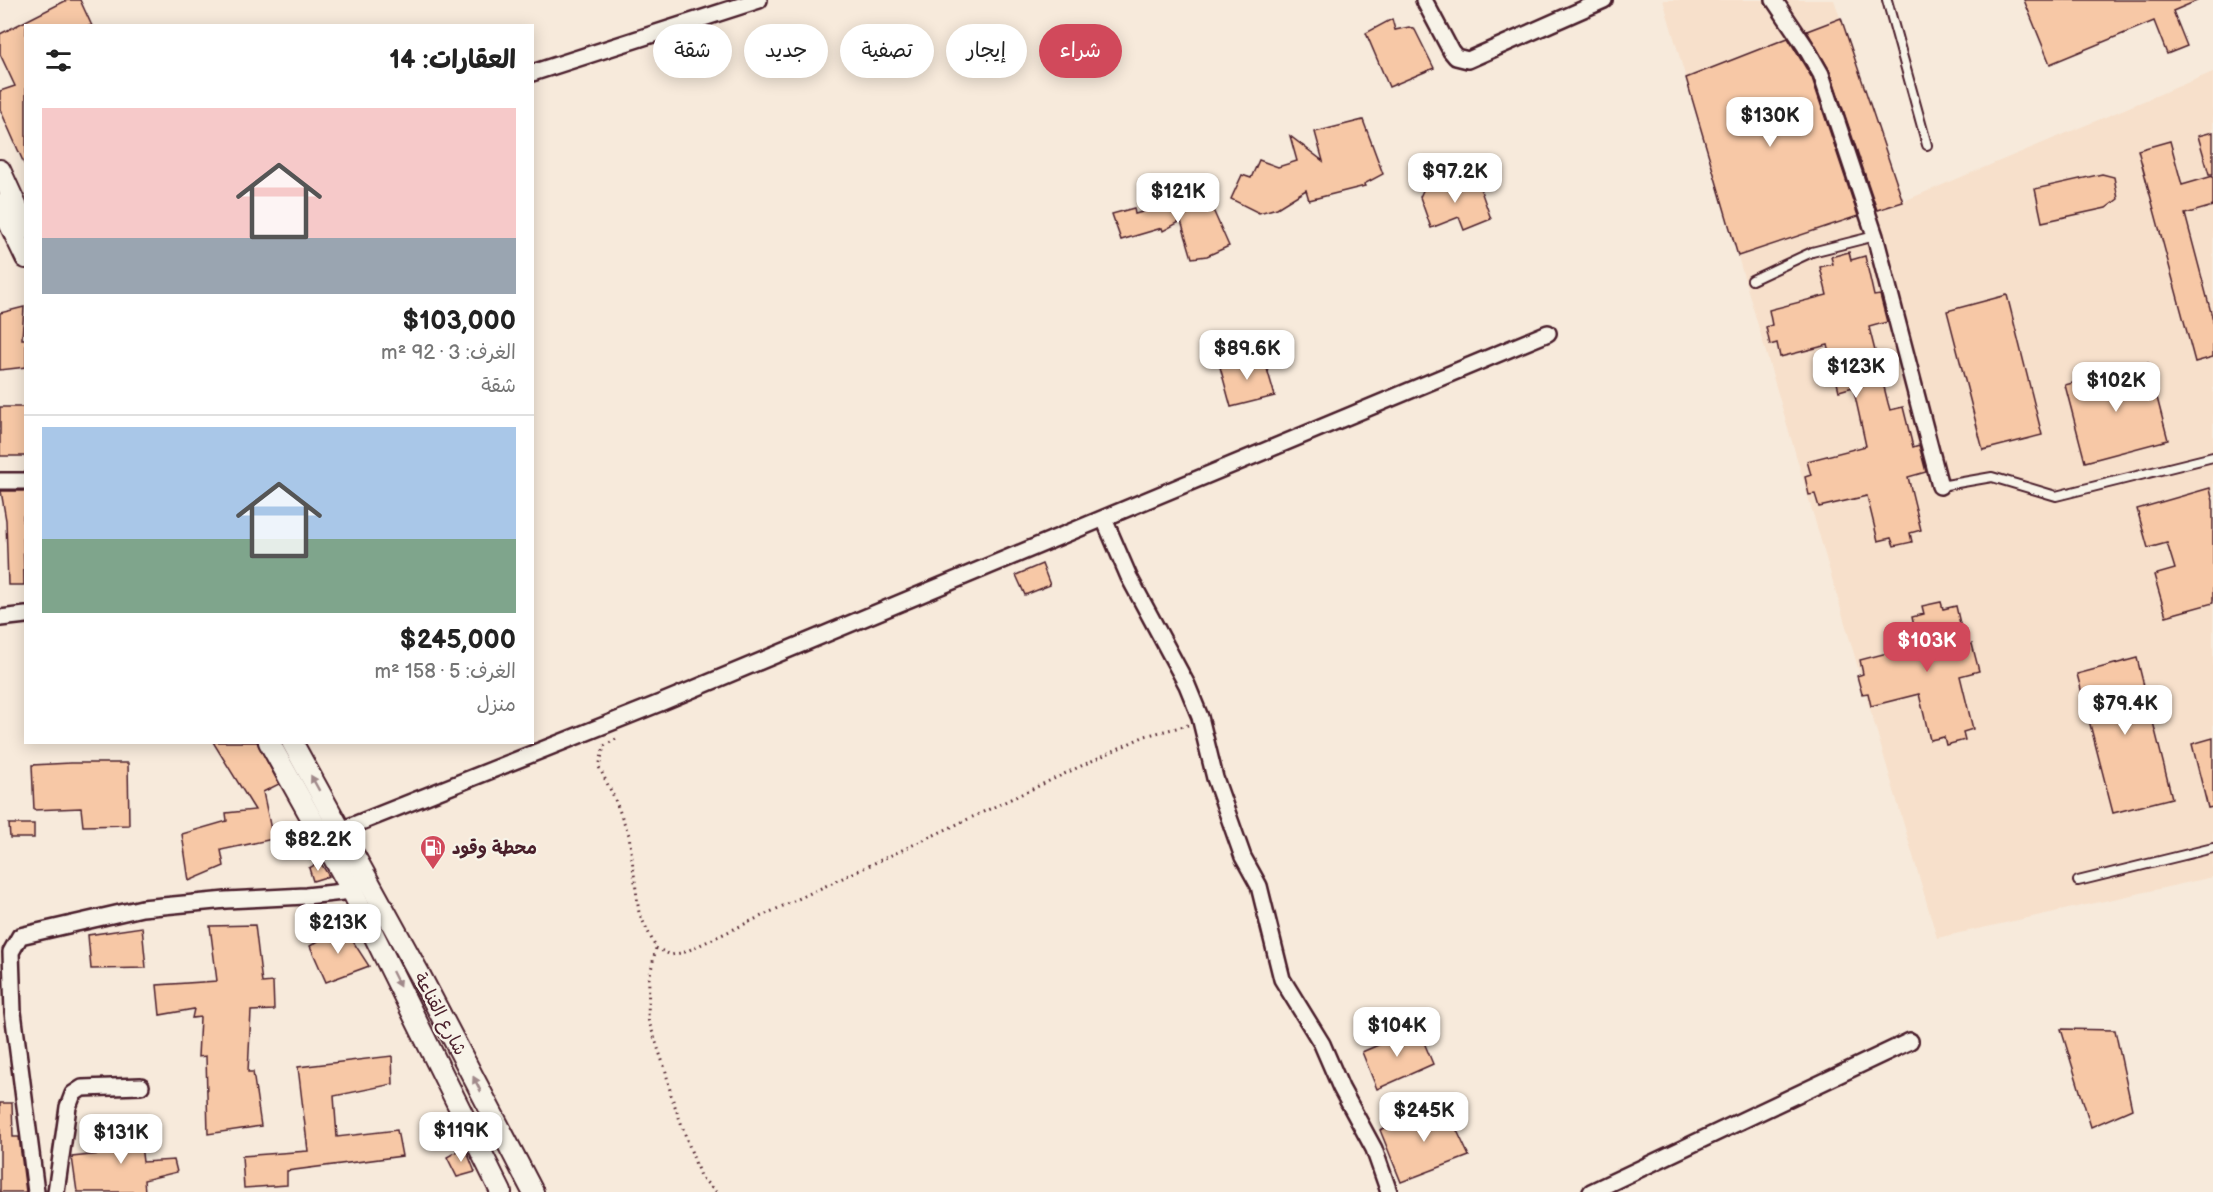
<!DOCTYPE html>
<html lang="ar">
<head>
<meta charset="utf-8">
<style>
	body { margin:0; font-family:"Balsamiq Sans","Playpen Sans Arabic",sans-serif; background:#f6f6f6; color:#222; direction:rtl; height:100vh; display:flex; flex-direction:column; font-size:22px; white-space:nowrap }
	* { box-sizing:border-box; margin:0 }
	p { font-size:20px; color:#767676 }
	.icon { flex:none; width:33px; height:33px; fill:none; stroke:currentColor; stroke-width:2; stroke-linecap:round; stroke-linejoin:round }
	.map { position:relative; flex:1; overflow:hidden; direction:ltr }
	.side { position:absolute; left:24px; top:24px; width:510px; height:720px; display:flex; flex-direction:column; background:#fff; border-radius:0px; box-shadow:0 3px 15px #0003; direction:rtl }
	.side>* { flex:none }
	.guide { position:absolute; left:552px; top:24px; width:570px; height:54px; direction:rtl; display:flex; gap:12px }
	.price { position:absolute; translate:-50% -51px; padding:0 14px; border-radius:12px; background:#fff; color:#222; font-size:20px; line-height:39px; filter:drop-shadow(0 2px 3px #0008) }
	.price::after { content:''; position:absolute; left:50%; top:36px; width:18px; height:14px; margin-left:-9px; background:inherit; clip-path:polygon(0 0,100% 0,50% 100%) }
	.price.selected { background:#d1495b; color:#fff }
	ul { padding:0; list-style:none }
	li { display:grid; align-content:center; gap:12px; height:318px; padding:0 18px }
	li+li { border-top:2px solid #e0e0e0 }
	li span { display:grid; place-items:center; height:186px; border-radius:0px; color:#555 }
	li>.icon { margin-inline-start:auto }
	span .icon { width:108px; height:108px; fill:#fffc; stroke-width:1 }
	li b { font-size:26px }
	h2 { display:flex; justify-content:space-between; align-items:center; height:72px; padding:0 18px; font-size:26px }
	.pill { padding:0 21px; border-radius:27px; background:#fff; box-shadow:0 3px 15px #0003; font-size:21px; line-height:54px }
	.pill.selected { background:#d1495b; color:#fff }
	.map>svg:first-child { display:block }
	.built { fill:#f7e0cb }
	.building { fill:#f7c8a6; stroke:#4a1f2b; stroke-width:1.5 }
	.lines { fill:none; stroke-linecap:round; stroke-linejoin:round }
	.service-casing { stroke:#4a1f2b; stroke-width:12 }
	.minor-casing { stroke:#4a1f2b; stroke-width:20 }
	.tertiary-casing { stroke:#4a1f2b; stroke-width:24 }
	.path { stroke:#4a1f2b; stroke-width:3; stroke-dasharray:1.5 4.5; stroke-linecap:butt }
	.service { stroke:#f7f3e8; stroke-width:8 }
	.minor { stroke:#f7f3e8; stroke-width:15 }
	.tertiary { stroke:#f7f3e8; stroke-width:20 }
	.oneway { fill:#a0898a }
	.labels { text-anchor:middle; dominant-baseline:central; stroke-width:4.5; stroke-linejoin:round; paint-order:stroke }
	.poi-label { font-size:18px; font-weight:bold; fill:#4a1f2b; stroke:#f7f3e8; text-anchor:start }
	.street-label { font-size:18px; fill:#4a1f2b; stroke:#f7f3e8 }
</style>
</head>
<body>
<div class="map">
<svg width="2213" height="1192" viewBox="0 0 2213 1192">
	<rect width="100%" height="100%" fill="#f7eadb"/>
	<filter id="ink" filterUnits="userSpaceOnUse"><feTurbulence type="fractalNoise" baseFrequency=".0167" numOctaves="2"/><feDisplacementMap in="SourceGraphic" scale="12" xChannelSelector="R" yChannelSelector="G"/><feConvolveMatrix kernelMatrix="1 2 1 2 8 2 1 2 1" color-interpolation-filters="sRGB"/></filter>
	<g filter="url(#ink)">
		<!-- built -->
		<polygon class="built" points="1663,0 1834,0 1904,201 2213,72 2213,877 1937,938"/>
		<!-- building -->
		<g class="building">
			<polygon points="67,0 80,0 92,26 26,26 26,168 0,109 0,91 15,86 0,54 0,34"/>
			<polygon points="2024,0 2199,0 2173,11 2187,46 2167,54 2154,21 2050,64"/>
			<polygon points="1841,18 1903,202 1877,210 1830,71 1807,31"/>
			<polygon points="1392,19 1395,30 1409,27 1415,30 1434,68 1389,87 1366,33"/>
			<polygon points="1788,38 1812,78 1858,216 1738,256 1686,78"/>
			<polygon points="1363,120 1383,174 1364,184 1365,186 1309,200 1306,190 1277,208 1259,213 1231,199 1242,175 1251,178 1259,160 1278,167 1297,161 1290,136 1323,161 1315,132"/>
			<polygon points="2213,132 2213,174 2209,174 2198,136"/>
			<polygon points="2170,141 2182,185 2213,176 2213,206 2185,214 2213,320 2213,357 2195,362 2138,150"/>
			<polygon points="2102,174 2114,177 2118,199 2106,208 2042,222 2035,189"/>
			<polygon points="1462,179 1479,185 1491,219 1464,230 1459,217 1431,228 1420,197 1425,186 1437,181 1438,187"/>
			<polygon points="1197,191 1197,196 1206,194 1229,246 1207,256 1192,258 1181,221 1163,231 1162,228 1121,240 1112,214 1134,208 1135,214 1175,203"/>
			<polygon points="1849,252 1851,260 1865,256 1874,296 1880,295 1887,322 1869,327 1888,403 1890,410 1903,407 1913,447 1919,445 1926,472 1908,477 1921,530 1910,533 1912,542 1894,546 1891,538 1878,541 1867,496 1819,507 1815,494 1809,495 1805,477 1811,475 1807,461 1866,446 1853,387 1839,391 1828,345 1780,357 1777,343 1770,345 1766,327 1772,325 1769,310 1827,295 1820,267 1833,264 1831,257"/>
			<polygon points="2007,295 2042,435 1983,450 1947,311"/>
			<polygon points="24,307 22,339 26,339 26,367 0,370 0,313"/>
			<polygon points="1263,355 1275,396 1231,407 1220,367"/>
			<polygon points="2148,363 2168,440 2085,462 2065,385"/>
			<rect x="0" y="407" width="26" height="49"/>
			<polygon points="2210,488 2213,501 2213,603 2166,616 2154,575 2175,569 2167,543 2148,548 2137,509"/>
			<polygon points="1,491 26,491 26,516 23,516 24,585 8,585 6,520"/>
			<polygon points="1042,564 1050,585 1025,595 1016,575"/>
			<polygon points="1941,602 1943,609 1956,606 1965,646 1972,644 1979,671 1960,676 1973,729 1963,732 1965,740 1946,745 1944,737 1930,740 1919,694 1871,706 1868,693 1862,694 1857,676 1863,674 1860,660 1918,645 1912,617 1924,614 1922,606"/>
			<polygon points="2137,658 2172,798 2113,813 2077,674"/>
			<polygon points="2213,738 2213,807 2208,808 2192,744"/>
			<polygon points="213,742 257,742 279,784 263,792 273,839 221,850 224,866 189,881 182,834 227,821 226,813 255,810"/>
			<polygon points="71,763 128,763 129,825 83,826 81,808 34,810 32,765"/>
			<polygon points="9,824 34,824 34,838 10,838"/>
			<polygon points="320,862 329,876 313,881 309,868"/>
			<polygon points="255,925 262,983 273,982 274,1010 251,1011 248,1072 253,1072 261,1126 208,1134 206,1056 198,1057 200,1017 192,1018 194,1009 160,1015 157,985 217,981 210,926"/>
			<polygon points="343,926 369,966 326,982 310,946"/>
			<polygon points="142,927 146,968 91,969 88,935"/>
			<polygon points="1418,1028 1433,1064 1377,1089 1362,1052"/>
			<polygon points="2061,1029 2115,1030 2132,1109 2091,1127"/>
			<polygon points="392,1056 393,1084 334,1096 337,1137 397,1130 402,1156 287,1171 287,1185 244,1188 242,1156 308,1151 298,1067"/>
			<polygon points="0,1103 12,1103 13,1137 19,1137 26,1192 0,1192"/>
			<polygon points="1444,1103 1469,1156 1401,1182 1380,1130"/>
			<polygon points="125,1117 147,1118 150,1143 141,1145 143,1162 174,1160 177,1172 144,1180 145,1192 77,1192 72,1157 128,1151"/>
			<polygon points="465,1147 475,1172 457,1177 447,1157"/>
		</g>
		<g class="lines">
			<defs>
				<g id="service">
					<polyline points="1887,0 1927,145"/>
					<polyline points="1752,280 1812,252 1875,236"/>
					<polyline points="1940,486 1992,477 2056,496 2213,457"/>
					<polyline points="2078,881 2213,848"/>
				</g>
				<g id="minor">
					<polyline points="1424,0 1451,51 1456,57 1468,60 1604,0"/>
					<polyline points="1774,0 1805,46 1821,74 1875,236 1940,486"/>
					<polyline points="532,73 759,0"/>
					<polyline points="0,481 26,481"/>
					<polyline points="1104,519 1129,577 1187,685 1200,717 1215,778 1243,857 1259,886 1282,979 1322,1044 1341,1088 1374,1149 1389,1192"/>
					<polyline points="0,618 26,615"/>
					<polyline points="341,830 660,703 1548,333"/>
					<polyline points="36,1192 13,1012 11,952 20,936 142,908 226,900 306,896 352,891"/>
					<polyline points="56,1192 68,1107 73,1094 82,1088 141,1086"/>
					<polyline points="1591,1192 1910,1041"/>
				</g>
				<g id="tertiary">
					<polyline points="0,170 26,227"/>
					<polyline points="0,204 26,258"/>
					<polyline points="269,742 352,891 501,1192"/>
					<polyline points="292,742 420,975 533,1192"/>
				</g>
			</defs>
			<!-- service casing -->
			<use href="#service" class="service-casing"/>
			<!-- minor casing -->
			<use href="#minor" class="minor-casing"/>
			<!-- tertiary casing -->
			<use href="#tertiary" class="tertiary-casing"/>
			<!-- path -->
			<g class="path">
				<polyline points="616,739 604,746 599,767 614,797 629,835 639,913 656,948 649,979 648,1019 666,1072 671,1095 700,1176 716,1192"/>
				<polyline points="656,948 671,955 685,952 1145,736 1188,725"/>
			</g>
			<!-- service -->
			<use href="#service" class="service"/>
			<!-- minor -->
			<use href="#minor" class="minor"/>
			<!-- tertiary -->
			<use href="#tertiary" class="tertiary"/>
		</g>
		<!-- one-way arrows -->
		<defs><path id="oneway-solid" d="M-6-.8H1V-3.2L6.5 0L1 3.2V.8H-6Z" transform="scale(1.5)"/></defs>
		<g class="oneway">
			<use href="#oneway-solid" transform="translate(315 783) rotate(-119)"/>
			<use href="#oneway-solid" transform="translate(396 979) rotate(64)"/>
			<use href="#oneway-solid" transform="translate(477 1084) rotate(-117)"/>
		</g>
	</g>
	<!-- icons -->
	<defs>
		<symbol id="fuel-pin" viewBox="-11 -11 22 30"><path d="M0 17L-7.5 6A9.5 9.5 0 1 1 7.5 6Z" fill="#d1495b" stroke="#f7f3e8"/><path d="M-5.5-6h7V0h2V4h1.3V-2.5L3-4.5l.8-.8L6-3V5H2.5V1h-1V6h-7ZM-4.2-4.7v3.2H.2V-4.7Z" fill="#fff"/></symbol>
	</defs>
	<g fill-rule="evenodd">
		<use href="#fuel-pin" x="418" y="833" width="30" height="40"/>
	</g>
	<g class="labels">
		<!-- poi labels -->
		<g class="poi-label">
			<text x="452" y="848">محطة وقود</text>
		</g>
		<!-- street labels -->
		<g class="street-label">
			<text transform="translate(440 1014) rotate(62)">شارع القناعة</text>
		</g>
	</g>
</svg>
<b class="price" style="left:1770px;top:148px">$130K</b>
<b class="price" style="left:1455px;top:204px">$97.2K</b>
<b class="price" style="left:1178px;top:224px">$121K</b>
<b class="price" style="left:1247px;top:381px">$89.6K</b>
<b class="price" style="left:1856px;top:399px">$123K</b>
<b class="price" style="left:2116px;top:413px">$102K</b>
<b class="price selected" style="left:1927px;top:673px">$103K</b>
<b class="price" style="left:2125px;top:736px">$79.4K</b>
<b class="price" style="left:318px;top:872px">$82.2K</b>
<b class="price" style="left:338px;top:955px">$213K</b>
<b class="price" style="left:1397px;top:1058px">$104K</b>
<b class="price" style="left:1424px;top:1143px">$245K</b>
<b class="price" style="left:461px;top:1163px">$119K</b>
<b class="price" style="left:121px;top:1165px">$131K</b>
<div class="guide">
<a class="pill selected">شراء</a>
<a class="pill">إيجار</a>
<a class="pill">تصفية</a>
<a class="pill">جديد</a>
<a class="pill">شقة</a>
</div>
<section class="side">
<h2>العقارات: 14<svg class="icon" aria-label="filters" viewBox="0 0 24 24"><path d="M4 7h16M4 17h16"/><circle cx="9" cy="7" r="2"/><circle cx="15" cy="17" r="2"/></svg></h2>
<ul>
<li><span style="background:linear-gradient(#f6c9c9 70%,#9aa5b1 0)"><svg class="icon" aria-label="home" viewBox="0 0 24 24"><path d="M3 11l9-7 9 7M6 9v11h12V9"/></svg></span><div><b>$103,000</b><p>الغرف: 3 · 92 m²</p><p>شقة</p></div></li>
<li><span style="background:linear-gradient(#a9c7e8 60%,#7fa58c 0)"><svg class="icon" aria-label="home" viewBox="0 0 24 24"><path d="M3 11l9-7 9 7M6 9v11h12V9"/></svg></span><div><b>$245,000</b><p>الغرف: 5 · 158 m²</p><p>منزل</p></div></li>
</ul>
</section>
</div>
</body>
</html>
